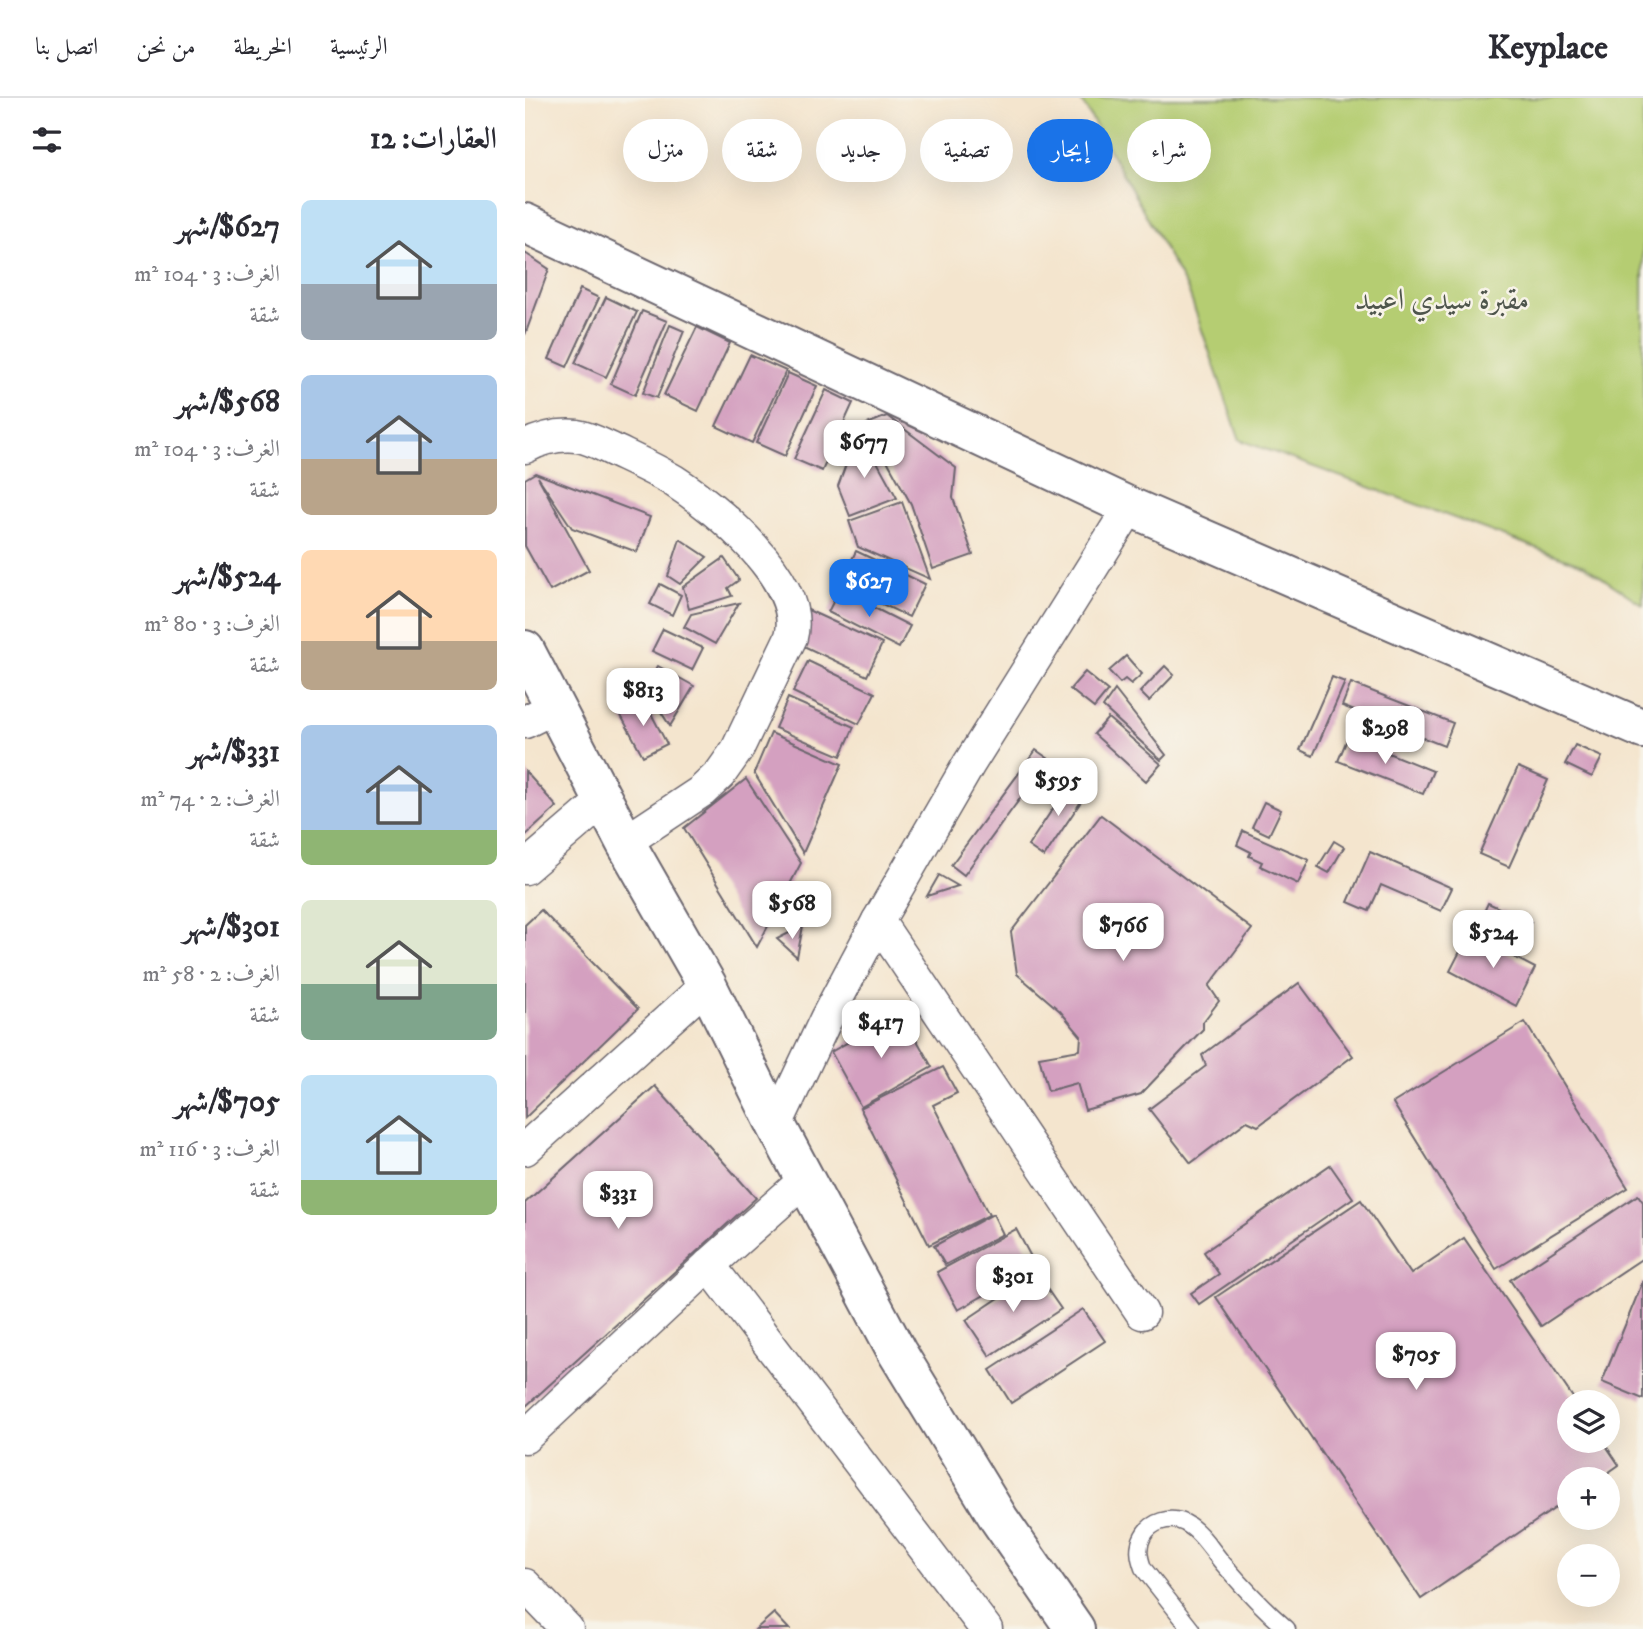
<!DOCTYPE html>
<html lang="ar">
<head>
<meta charset="utf-8">
<style>
	body { margin:0; font-family:"IM FELL DW Pica",Amiri,serif; background:#f7f7f7; color:#2b2b33; direction:rtl; height:100vh; display:flex; flex-direction:column; font-size:26px; white-space:nowrap }
	* { box-sizing:border-box; margin:0 }
	p { font-size:23px; color:#7c7c81 }
	.icon { flex:none; width:38px; height:38px; fill:none; stroke:currentColor; stroke-width:2; stroke-linecap:round; stroke-linejoin:round }
	.map { position:relative; flex:1; overflow:hidden; direction:ltr }
	.panel { display:flex; flex-direction:column; background:#fff; width:525px }
	.panel>* { flex:none }
	.top-card { position:absolute; left:21px; top:21px; width:665px; height:63px; direction:rtl; display:flex; gap:14px }
	.fabs { position:absolute; left:1032px; top:1292px; display:grid; gap:14px }
	.fabs a { display:grid; place-items:center; width:63px; height:63px; border-radius:50%; background:#fff; box-shadow:0 7px 28px #0002; font-size:35px }
	.price { position:absolute; translate:-50% -60px; padding:0 16px; border-radius:14px; background:#fff; color:#222; font-size:23px; line-height:46px; filter:drop-shadow(0 2px 4px #0008) }
	.price::after { content:''; position:absolute; left:50%; top:42px; width:21px; height:16px; margin-left:-10px; background:inherit; clip-path:polygon(0 0,100% 0,50% 100%) }
	.price.current { background:#1a73e8; color:#fff }
	ul { padding:0; list-style:none }
	li { display:flex; align-items:center; gap:21px; height:175px; padding:0 28px }
	li span { display:grid; place-items:center; flex:none; width:196px; height:140px; border-radius:10px; color:#555 }
	li>.icon { margin-inline-start:auto }
	span .icon { width:84px; height:84px; fill:#fffc; stroke-width:1 }
	li b { font-size:30px }
	h2 { display:flex; justify-content:space-between; align-items:center; height:84px; padding:0 28px; font-size:30px }
	.pill { padding:0 24px; border-radius:32px; background:#fff; box-shadow:0 7px 28px #0002; font-size:24px; line-height:63px }
	.pill.current { background:#1a73e8; color:#fff }
	header { display:flex; align-items:center; gap:42px; box-sizing:border-box; height:98px; padding:0 35px; background:#fff; border-bottom:2px solid #e1e1e2 }
	header strong { font-size:33px }
	nav { display:flex; gap:38px; margin-inline-start:auto; font-size:24px }
	main { display:flex; flex:1; min-height:0 }
	.map>svg:first-child { display:block }
	.green { fill:#b5cd72; stroke:#6c7856; stroke-width:2 }
	.building { fill:#d4a0c0 }
	.lines { fill:none; stroke-linecap:round; stroke-linejoin:round }
	.service-casing { stroke:#6c666e; stroke-width:19 }
	.minor-casing { stroke:#6c666e; stroke-width:35 }
	.secondary-casing { stroke:#6c666e; stroke-width:42 }
	.service { stroke:#fff; stroke-width:16 }
	.minor { stroke:#fff; stroke-width:32 }
	.secondary { stroke:#fff; stroke-width:38 }
	.labels { text-anchor:middle; dominant-baseline:central; stroke-width:5; stroke-linejoin:round; paint-order:stroke }
	.park-label { font-size:30px; fill:#4e554c; stroke:#f7f3e8 }
</style>
</head>
<body>
<header>
<strong>Keyplace</strong>
<nav><a>الرئيسية</a><a>الخريطة</a><a>من نحن</a><a>اتصل بنا</a></nav>
</header>
<main>
<div class="map">
<svg width="1118" height="1531" viewBox="0 0 1118 1531">
	<rect width="100%" height="100%" fill="#f7f3e8"/>
	<filter id="ink" filterUnits="userSpaceOnUse"><feTurbulence type="fractalNoise" baseFrequency=".0143" numOctaves="2"/><feDisplacementMap in="SourceGraphic" scale="14" xChannelSelector="R" yChannelSelector="G"/><feConvolveMatrix kernelMatrix="1 2 1 2 8 2 1 2 1" color-interpolation-filters="sRGB"/></filter>
	<filter id="wash" filterUnits="userSpaceOnUse"><feTurbulence type="fractalNoise" baseFrequency=".00686" numOctaves="4" result="noise"/><feDisplacementMap in="SourceGraphic" scale="28" xChannelSelector="R" yChannelSelector="G"/><feGaussianBlur stdDeviation="1.57" result="paint"/><feColorMatrix in="noise" values="0 0 0 0 0 0 0 0 0 0 0 0 0 0 0 0 0 1.4 0 .05"/><feComposite in="paint" operator="in"/></filter>
	<g filter="url(#wash)">
		<rect width="100%" height="100%" fill="#f4e5ce"/>
		<!-- green -->
		<polygon class="green" points="555,0 1118,0 1118,507 1058,467 715,342 663,192"/>
		<g id="blocks">
			<!-- building -->
			<g class="building">
				<polygon points="0,155 24,171 0,237"/>
				<polygon points="55,191 74,200 42,269 24,261"/>
				<polygon points="81,199 112,214 81,279 50,265"/>
				<polygon points="117,213 142,223 110,297 86,286"/>
				<polygon points="145,227 159,233 132,300 118,295"/>
				<polygon points="172,229 205,245 173,313 139,297"/>
				<polygon points="225,257 261,273 227,345 191,328"/>
				<polygon points="263,275 292,288 260,358 231,345"/>
				<polygon points="301,292 328,305 297,373 269,361"/>
				<polygon points="362,318 431,370 428,400 448,457 408,471 386,406 342,326"/>
				<polygon points="334,331 372,400 325,418 313,388"/>
				<polygon points="10,375 125,419 112,454 47,430 13,379 64,472 25,493 0,448 0,381"/>
				<polygon points="377,404 405,481 333,449 324,423"/>
				<polygon points="155,441 182,459 155,486 143,478"/>
				<polygon points="331,453 400,486 384,519 315,486"/>
				<polygon points="199,460 214,482 203,490 207,498 164,511 158,489"/>
				<polygon points="135,486 156,497 147,517 125,506"/>
				<polygon points="314,492 385,528 374,550 303,514"/>
				<polygon points="214,505 190,546 159,529 166,516"/>
				<polygon points="283,512 357,546 342,578 268,543"/>
				<polygon points="138,531 178,550 167,572 127,553"/>
				<polygon points="601,558 617,576 606,586 600,581 595,585 584,573"/>
				<polygon points="283,563 350,595 334,626 268,594"/>
				<polygon points="133,568 169,588 145,628 120,589"/>
				<polygon points="640,568 649,577 624,603 615,594"/>
				<polygon points="560,574 583,593 569,610 545,591"/>
				<polygon points="807,579 820,584 788,658 775,652"/>
				<polygon points="826,585 928,625 919,648 817,608"/>
				<polygon points="590,592 641,657 636,662 578,609"/>
				<polygon points="263,600 329,629 316,658 250,630"/>
				<polygon points="119,602 142,646 118,658 94,614"/>
				<polygon points="583,620 636,666 621,683 569,636"/>
				<polygon points="246,635 317,666 278,755 229,675"/>
				<polygon points="823,639 908,673 898,696 813,663"/>
				<polygon points="1050,647 1077,659 1067,679 1040,666"/>
				<polygon points="511,652 524,661 439,777 426,767"/>
				<polygon points="993,669 1023,682 984,769 954,756"/>
				<polygon points="0,673 32,709 0,738"/>
				<polygon points="221,681 276,765 232,849 159,730"/>
				<polygon points="547,682 563,693 519,759 503,748"/>
				<polygon points="739,704 756,712 744,737 727,729"/>
				<polygon points="576,717 727,831 684,888 694,903 678,924 678,931 616,996 560,1012 552,985 523,993 514,959 555,952 556,938 535,913 492,876 486,834"/>
				<polygon points="718,733 784,762 773,786 735,768 737,764 724,758 726,754 712,747"/>
				<polygon points="809,743 819,749 804,775 793,769"/>
				<polygon points="845,754 927,790 916,813 856,787 844,813 823,804"/>
				<polygon points="414,777 433,788 402,798"/>
				<polygon points="963,805 974,810 961,838 950,833"/>
				<polygon points="16,812 113,911 0,1020 0,827"/>
				<polygon points="977,812 1006,824 1003,831 974,820"/>
				<polygon points="278,828 272,859 252,841"/>
				<polygon points="944,836 1010,870 991,908 925,873"/>
				<polygon points="774,885 828,958 733,1028 722,1023 666,1065 624,1011 681,968 677,957"/>
				<polygon points="376,914 407,969 336,1009 306,954"/>
				<polygon points="1000,924 1103,1090 971,1171 868,1005"/>
				<polygon points="418,969 432,995 408,1007 464,1117 404,1147 335,1010"/>
				<polygon points="130,988 231,1100 0,1309 0,1105"/>
				<polygon points="805,1067 828,1100 674,1206 666,1195 694,1176 679,1154"/>
				<polygon points="1113,1097 1118,1104 1118,1160 1016,1228 985,1182"/>
				<polygon points="836,1102 886,1176 939,1140 1051,1304 1045,1304 1045,1342 1077,1342 1094,1367 1074,1381 1045,1381 1045,1400 896,1501 691,1199"/>
				<polygon points="468,1116 478,1136 420,1167 409,1148"/>
				<polygon points="491,1131 511,1168 433,1212 412,1174"/>
				<polygon points="511,1175 536,1211 465,1258 441,1222"/>
				<polygon points="1118,1183 1118,1301 1077,1284"/>
				<polygon points="558,1211 580,1243 486,1305 465,1272"/>
				<polygon points="249,1515 264,1531 231,1531"/>
			</g>
		</g>
	</g>
	<g filter="url(#ink)">
		<use href="#blocks" fill-opacity="0" stroke="#6c666e" stroke-width="2"/>
		<g class="lines">
			<defs>
				<path id="service" d="M 666,1531 L 618,1470 C 614,1459 612,1449 618,1438 C 626,1423 645,1418 660,1425 C 677,1434 688,1455 701,1469 C 720,1491 740,1512 762,1531"/>
				<g id="minor">
					<path d="M 0,349 C 17,340 33,336 52,338 C 66,340 79,348 92,354 C 111,363 131,372 149,383 C 191,410 281,483 266,539 L 212,652 L 195,676 L 177,693 L 100,744"/>
					<polyline points="0,624 30,609"/>
					<polyline points="0,770 79,702"/>
					<polyline points="353,823 617,1215"/>
					<polyline points="251,1027 301,921 353,823 444,666 605,409"/>
					<polyline points="0,1051 182,887"/>
					<polyline points="184,1167 461,1531"/>
					<polyline points="0,1339 184,1167 281,1081"/>
					<polyline points="0,1487 42,1531"/>
				</g>
				<g id="secondary">
					<polyline points="0,125 605,409 1118,631"/>
					<polyline points="0,552 100,744 182,887 251,1027 372,1254 474,1421 550,1531"/>
				</g>
			</defs>
			<!-- service casing -->
			<use href="#service" class="service-casing"/>
			<!-- minor casing -->
			<use href="#minor" class="minor-casing"/>
			<!-- secondary casing -->
			<use href="#secondary" class="secondary-casing"/>
			<!-- service -->
			<use href="#service" class="service"/>
			<!-- minor -->
			<use href="#minor" class="minor"/>
			<!-- secondary -->
			<use href="#secondary" class="secondary"/>
		</g>
	</g>
	<g class="labels">
		<!-- park labels -->
		<g class="park-label">
			<text x="917" y="202">مقبرة سيدي اعبيد</text>
		</g>
	</g>
</svg>
<div class="fabs">
<a><svg class="icon" aria-label="layers" viewBox="0 0 24 24"><path d="M12 4l9 5-9 5-9-5zM3 14l9 5 9-5"/></svg></a>
<a>+</a>
<a>−</a>
</div>
<b class="price" style="left:339px;top:382px">$677</b>
<b class="price current" style="left:344px;top:521px">$627</b>
<b class="price" style="left:118px;top:630px">$813</b>
<b class="price" style="left:860px;top:668px">$298</b>
<b class="price" style="left:533px;top:720px">$595</b>
<b class="price" style="left:267px;top:843px">$568</b>
<b class="price" style="left:598px;top:865px">$766</b>
<b class="price" style="left:968px;top:872px">$524</b>
<b class="price" style="left:356px;top:962px">$417</b>
<b class="price" style="left:93px;top:1133px">$331</b>
<b class="price" style="left:488px;top:1216px">$301</b>
<b class="price" style="left:891px;top:1294px">$705</b>
<div class="top-card">
<a class="pill">شراء</a>
<a class="pill current">إيجار</a>
<a class="pill">تصفية</a>
<a class="pill">جديد</a>
<a class="pill">شقة</a>
<a class="pill">منزل</a>
</div>
</div>
<section class="panel">
<h2>العقارات: 12<svg class="icon" aria-label="filters" viewBox="0 0 24 24"><path d="M4 7h16M4 17h16"/><circle cx="9" cy="7" r="2"/><circle cx="15" cy="17" r="2"/></svg></h2>
<ul>
<li><span style="background:linear-gradient(#bfe0f5 60%,#9aa5b1 0)"><svg class="icon" aria-label="home" viewBox="0 0 24 24"><path d="M3 11l9-7 9 7M6 9v11h12V9"/></svg></span><div><b>$627/شهر</b><p>الغرف: 3 · 104 m²</p><p>شقة</p></div></li>
<li><span style="background:linear-gradient(#a9c7e8 60%,#b9a48a 0)"><svg class="icon" aria-label="home" viewBox="0 0 24 24"><path d="M3 11l9-7 9 7M6 9v11h12V9"/></svg></span><div><b>$568/شهر</b><p>الغرف: 3 · 104 m²</p><p>شقة</p></div></li>
<li><span style="background:linear-gradient(#ffd9b3 65%,#b9a48a 0)"><svg class="icon" aria-label="home" viewBox="0 0 24 24"><path d="M3 11l9-7 9 7M6 9v11h12V9"/></svg></span><div><b>$524/شهر</b><p>الغرف: 3 · 80 m²</p><p>شقة</p></div></li>
<li><span style="background:linear-gradient(#a9c7e8 75%,#8fb573 0)"><svg class="icon" aria-label="home" viewBox="0 0 24 24"><path d="M3 11l9-7 9 7M6 9v11h12V9"/></svg></span><div><b>$331/شهر</b><p>الغرف: 2 · 74 m²</p><p>شقة</p></div></li>
<li><span style="background:linear-gradient(#dfe7d0 60%,#7fa58c 0)"><svg class="icon" aria-label="home" viewBox="0 0 24 24"><path d="M3 11l9-7 9 7M6 9v11h12V9"/></svg></span><div><b>$301/شهر</b><p>الغرف: 2 · 58 m²</p><p>شقة</p></div></li>
<li><span style="background:linear-gradient(#bfe0f5 75%,#8fb573 0)"><svg class="icon" aria-label="home" viewBox="0 0 24 24"><path d="M3 11l9-7 9 7M6 9v11h12V9"/></svg></span><div><b>$705/شهر</b><p>الغرف: 3 · 116 m²</p><p>شقة</p></div></li>
</ul>
</section>
</main>
</body>
</html>
